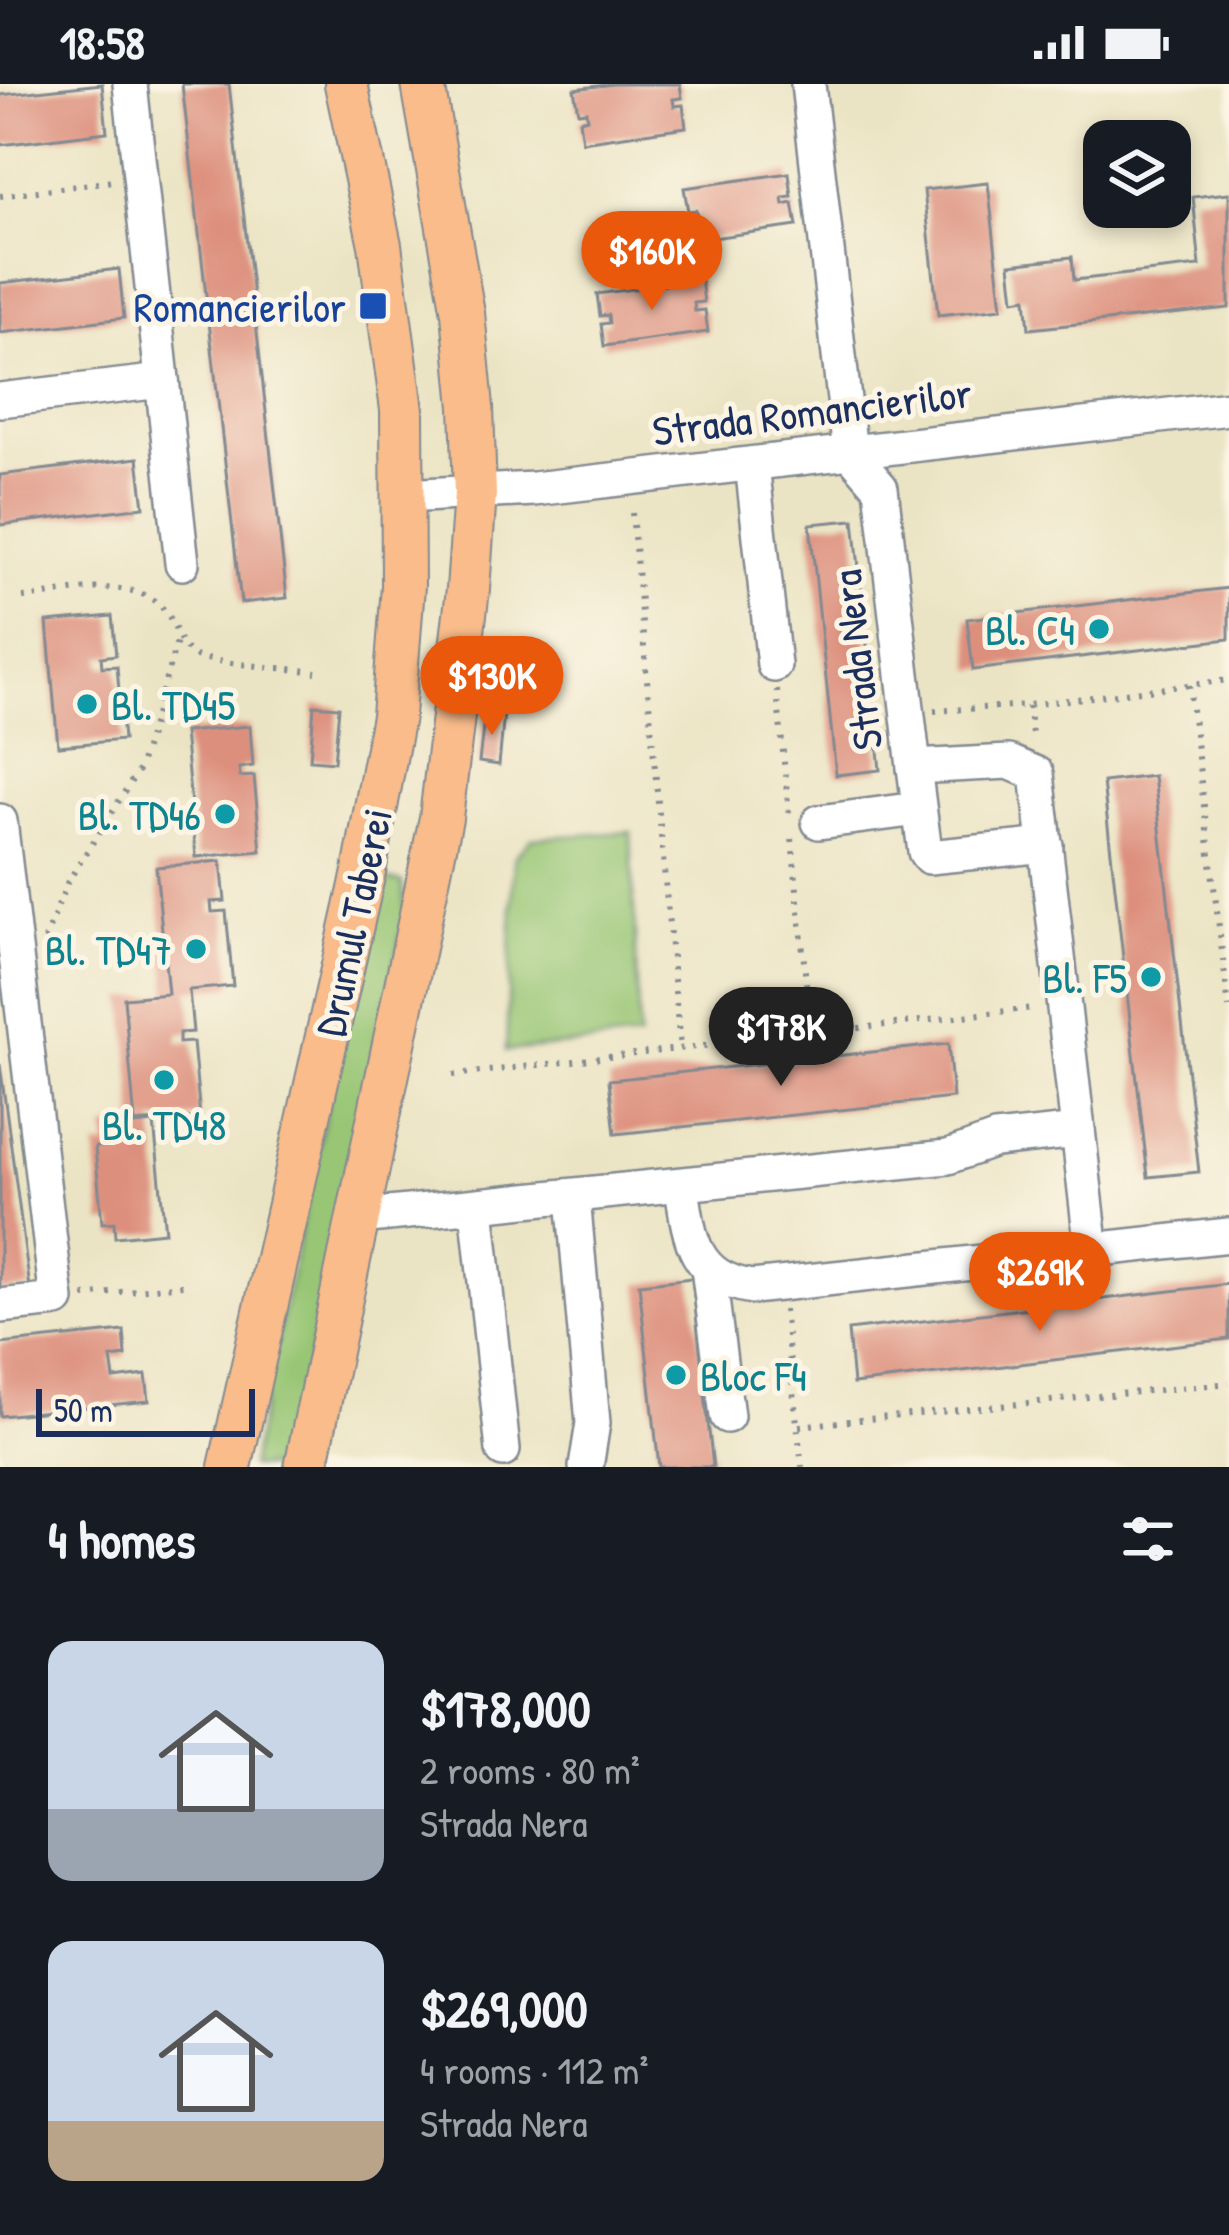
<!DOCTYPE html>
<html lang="en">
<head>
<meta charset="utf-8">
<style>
	body { margin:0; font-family:"Patrick Hand",sans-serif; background:#20242c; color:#f1f3f6; height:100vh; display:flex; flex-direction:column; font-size:45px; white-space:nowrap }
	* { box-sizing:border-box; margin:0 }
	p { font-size:39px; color:#9ea1a6 }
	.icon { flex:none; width:66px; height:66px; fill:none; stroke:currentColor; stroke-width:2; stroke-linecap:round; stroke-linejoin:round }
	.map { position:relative; height:1383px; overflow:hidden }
	.panel { display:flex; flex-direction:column; background:#171b24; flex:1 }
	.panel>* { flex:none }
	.tools { position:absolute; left:1083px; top:36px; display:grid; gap:24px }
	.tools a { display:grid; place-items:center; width:108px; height:108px; border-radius:24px; background:#171b24; box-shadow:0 6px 18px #0003; font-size:60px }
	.scale { position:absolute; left:36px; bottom:30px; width:219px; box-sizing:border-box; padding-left:12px; border:6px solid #1b2f5e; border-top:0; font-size:33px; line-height:42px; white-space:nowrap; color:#1b2f5e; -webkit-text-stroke:9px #fcf5e5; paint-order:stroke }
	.price { position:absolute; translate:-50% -102px; padding:0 27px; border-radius:42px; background:#ea580c; color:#fff; font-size:39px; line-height:78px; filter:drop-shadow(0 3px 6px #0008) }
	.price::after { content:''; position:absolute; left:50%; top:72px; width:36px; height:27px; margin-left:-18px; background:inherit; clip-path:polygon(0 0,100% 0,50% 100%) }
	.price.current { background:#222; color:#fff }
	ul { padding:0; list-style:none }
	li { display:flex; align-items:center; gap:36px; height:300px; padding:0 48px }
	li span { display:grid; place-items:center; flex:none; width:336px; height:240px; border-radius:24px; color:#555 }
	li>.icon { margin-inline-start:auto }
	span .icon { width:144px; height:144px; fill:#fffc; stroke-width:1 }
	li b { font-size:51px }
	h2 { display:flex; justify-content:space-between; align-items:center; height:144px; padding:0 48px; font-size:51px }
	.status { display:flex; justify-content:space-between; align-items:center; height:84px; padding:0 60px; background:#171b24; direction:ltr }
	.status svg { height:33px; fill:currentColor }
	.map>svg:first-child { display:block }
	.green { fill:#98c675; stroke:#5a7a6a; stroke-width:3 }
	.building { fill:#dd8f7d }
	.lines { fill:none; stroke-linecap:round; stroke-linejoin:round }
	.minor-casing { stroke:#838a91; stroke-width:38 }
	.major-casing { stroke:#838a91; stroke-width:46 }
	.path { stroke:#838a91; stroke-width:6; stroke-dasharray:3 9; stroke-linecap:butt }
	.minor { stroke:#fff; stroke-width:33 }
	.major { stroke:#f9bc8a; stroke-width:42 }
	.transit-dot { fill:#1a4fb4; stroke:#fcf5e5; stroke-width:4.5 }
	.culture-dot { fill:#0f9aa8; stroke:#fcf5e5; stroke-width:4.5 }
	.labels { text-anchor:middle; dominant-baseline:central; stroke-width:10; stroke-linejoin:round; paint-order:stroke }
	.transit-label { font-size:42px; fill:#164399; stroke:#fcf5e5; text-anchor:end }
	.street-label { font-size:42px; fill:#1b2f5e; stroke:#fcf5e5 }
	.culture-label { font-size:42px; fill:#0d838f; stroke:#fcf5e5; text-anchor:end }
</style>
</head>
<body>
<div class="status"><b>18:58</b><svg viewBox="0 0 49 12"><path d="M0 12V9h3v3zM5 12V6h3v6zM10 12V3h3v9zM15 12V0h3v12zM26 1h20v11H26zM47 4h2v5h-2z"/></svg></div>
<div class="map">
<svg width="1229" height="1383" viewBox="0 0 1229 1383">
	<rect width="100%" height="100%" fill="#fcf5e5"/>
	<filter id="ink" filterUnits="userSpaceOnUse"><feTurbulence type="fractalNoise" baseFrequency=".00833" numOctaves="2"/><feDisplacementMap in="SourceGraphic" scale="24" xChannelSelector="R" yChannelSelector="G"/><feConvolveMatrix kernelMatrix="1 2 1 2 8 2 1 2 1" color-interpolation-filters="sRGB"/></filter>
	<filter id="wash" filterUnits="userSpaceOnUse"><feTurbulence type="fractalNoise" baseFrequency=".004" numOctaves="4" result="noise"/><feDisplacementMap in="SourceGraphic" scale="48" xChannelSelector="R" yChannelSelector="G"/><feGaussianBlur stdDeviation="2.7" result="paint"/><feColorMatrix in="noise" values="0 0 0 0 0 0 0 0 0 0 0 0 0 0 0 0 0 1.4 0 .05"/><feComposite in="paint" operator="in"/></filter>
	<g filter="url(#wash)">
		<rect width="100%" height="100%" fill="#ebe4c4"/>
		<!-- green -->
		<g class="green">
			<polygon points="631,748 639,954 506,967 514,773 532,754"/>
			<polygon points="386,796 402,798 405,829 286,1383 250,1383 371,817"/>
		</g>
		<g id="blocks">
			<!-- building -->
			<g class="building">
				<polygon points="102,0 107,48 0,61 0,11"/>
				<polygon points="182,0 229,0 287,514 241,519"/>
				<polygon points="613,0 680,0 682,14 673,15 674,22 683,21 686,43 582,58 579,36 587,34 586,27 578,28 574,5"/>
				<polygon points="789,89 792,113 783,114 784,121 793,119 797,142 692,157 688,134 697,133 696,126 688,127 684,104"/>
				<polygon points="988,99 1002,224 938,231 924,106"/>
				<polygon points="1229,109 1229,224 1029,245 1026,214 1014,216 1010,180 1072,173 1074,196 1200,182 1193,113"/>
				<polygon points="119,185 124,234 0,249 0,199"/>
				<polygon points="701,196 704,218 694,219 695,227 705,226 708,248 604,262 601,240 609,239 608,231 600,232 597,210"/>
				<polygon points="138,374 144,423 0,441 0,391"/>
				<polygon points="854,436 880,686 836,691 810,440"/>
				<polygon points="1229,504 1229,555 973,586 967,535"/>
				<polygon points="112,532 116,571 101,573 102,583 117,582 123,656 58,662 47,538"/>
				<polygon points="314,621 339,623 334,678 310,676"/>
				<polygon points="485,626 504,629 499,681 479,678"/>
				<polygon points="250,642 253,682 239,684 240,693 254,692 261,767 196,773 184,648"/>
				<polygon points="1154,692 1199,1088 1148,1093 1103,698"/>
				<polygon points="221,777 225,817 211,818 212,828 226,827 233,902 189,906 193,948 179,949 179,959 193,958 200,1033 135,1039 124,914 168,910 156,783"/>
				<polygon points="948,960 953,1014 615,1050 609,996"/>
				<polygon points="0,980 30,1204 0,1208"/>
				<polygon points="154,1039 165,1148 115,1153 114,1138 102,1139 95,1063 107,1062 105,1044"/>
				<polygon points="692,1194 713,1383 659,1383 639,1200"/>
				<polygon points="1229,1200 1229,1255 853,1300 848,1246"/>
				<polygon points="124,1247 126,1272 111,1274 114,1295 146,1291 149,1317 0,1332 0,1260"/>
			</g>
		</g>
	</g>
	<g filter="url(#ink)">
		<use href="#blocks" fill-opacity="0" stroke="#838a91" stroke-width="3"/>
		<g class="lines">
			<defs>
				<g id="minor">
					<polyline points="130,0 182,479"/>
					<polyline points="808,0 850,368 881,404 914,683 1009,678 1037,690 1092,1167"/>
					<polyline points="0,316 162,297"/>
					<polyline points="752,380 774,581"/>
					<polyline points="405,412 534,405 1229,324"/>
					<polyline points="914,683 925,768 929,773 1046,761"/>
					<polyline points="0,737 57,1216 0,1222"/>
					<polyline points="819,738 918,725"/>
					<path d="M 682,1103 C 689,1153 693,1194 752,1203 L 1229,1151"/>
					<polyline points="573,1113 593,1339 586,1383"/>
					<polyline points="477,1123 503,1366"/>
					<polyline points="359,1133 948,1073 995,1056 1078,1047"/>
					<polyline points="708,1184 727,1332"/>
				</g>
				<g id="major">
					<polyline points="230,1383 364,788 393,632 403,502 402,326 380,161 346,0"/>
					<polyline points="306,1383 441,734 468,505 475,410 472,323 463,229 423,0"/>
				</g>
			</defs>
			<!-- minor casing -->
			<use href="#minor" class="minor-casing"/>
			<!-- major casing -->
			<use href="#major" class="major-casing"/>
			<!-- path -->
			<g class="path">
				<polyline points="0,112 113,97"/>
				<polyline points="632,429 680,963"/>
				<path d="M 23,514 C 66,510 134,488 165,527 C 177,541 177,563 196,572 C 217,580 289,584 316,588"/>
				<polyline points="1189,601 1229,924"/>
				<polyline points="777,606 789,730"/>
				<polyline points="1028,622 1033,656"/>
				<polyline points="934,627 1028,621 1229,596"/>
				<polyline points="792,755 811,949"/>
				<polyline points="45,856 67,799 139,685 178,554"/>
				<polyline points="453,991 1033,924"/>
				<polyline points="84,1212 191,1200"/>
				<polyline points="784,1226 802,1383"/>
				<polyline points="799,1342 1229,1299"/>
			</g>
			<!-- minor -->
			<use href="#minor" class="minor"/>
			<!-- major -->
			<use href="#major" class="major"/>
		</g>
	</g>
	<!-- markers -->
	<rect class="transit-dot" x="358" y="207" width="30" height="30" rx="6"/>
	<g class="culture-dot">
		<circle cx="1099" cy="545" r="12"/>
		<circle cx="87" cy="620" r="12"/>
		<circle cx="225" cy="730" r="12"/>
		<circle cx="196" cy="865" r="12"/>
		<circle cx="1151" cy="893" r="12"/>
		<circle cx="164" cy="996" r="12"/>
		<circle cx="676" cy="1291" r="12"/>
	</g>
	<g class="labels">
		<!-- transit labels -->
		<g class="transit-label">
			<text x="346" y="222">Romancierilor</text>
		</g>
		<!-- street labels -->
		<g class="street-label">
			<text transform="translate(812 327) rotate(-7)">Strada Romancierilor</text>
			<text transform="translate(856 576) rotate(-97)">Strada Nera</text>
			<text transform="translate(353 838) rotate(-78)">Drumul Taberei</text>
		</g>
		<!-- culture labels -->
		<g class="culture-label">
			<text x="1075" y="545">Bl. C4</text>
			<text x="111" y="620" text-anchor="start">Bl. TD45</text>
			<text x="201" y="730">Bl. TD46</text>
			<text x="172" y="865">Bl. TD47</text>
			<text x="1127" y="893">Bl. F5</text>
			<text x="164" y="1040" text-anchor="middle">Bl. TD48</text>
			<text x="700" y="1291" text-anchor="start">Bloc F4</text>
		</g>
	</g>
</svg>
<div class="tools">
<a><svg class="icon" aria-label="layers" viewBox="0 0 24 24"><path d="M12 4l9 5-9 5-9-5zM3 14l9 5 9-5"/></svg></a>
</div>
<div class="scale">50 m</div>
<b class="price" style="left:652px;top:229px">$160K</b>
<b class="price" style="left:492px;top:654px">$130K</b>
<b class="price current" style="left:781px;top:1005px">$178K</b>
<b class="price" style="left:1040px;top:1250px">$269K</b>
</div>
<section class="panel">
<h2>4 homes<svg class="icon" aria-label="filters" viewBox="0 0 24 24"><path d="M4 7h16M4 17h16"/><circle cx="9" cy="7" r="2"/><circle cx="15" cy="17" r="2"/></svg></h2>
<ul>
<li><span style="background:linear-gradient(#c9d6e8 70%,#9aa5b1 0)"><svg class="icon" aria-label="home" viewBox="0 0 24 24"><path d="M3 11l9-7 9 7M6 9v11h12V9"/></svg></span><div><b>$178,000</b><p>2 rooms · 80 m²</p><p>Strada Nera</p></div></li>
<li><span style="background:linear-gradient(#c9d6e8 75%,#b9a48a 0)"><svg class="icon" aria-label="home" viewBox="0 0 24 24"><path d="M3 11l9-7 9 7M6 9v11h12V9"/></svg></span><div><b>$269,000</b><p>4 rooms · 112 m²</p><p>Strada Nera</p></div></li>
</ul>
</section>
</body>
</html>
